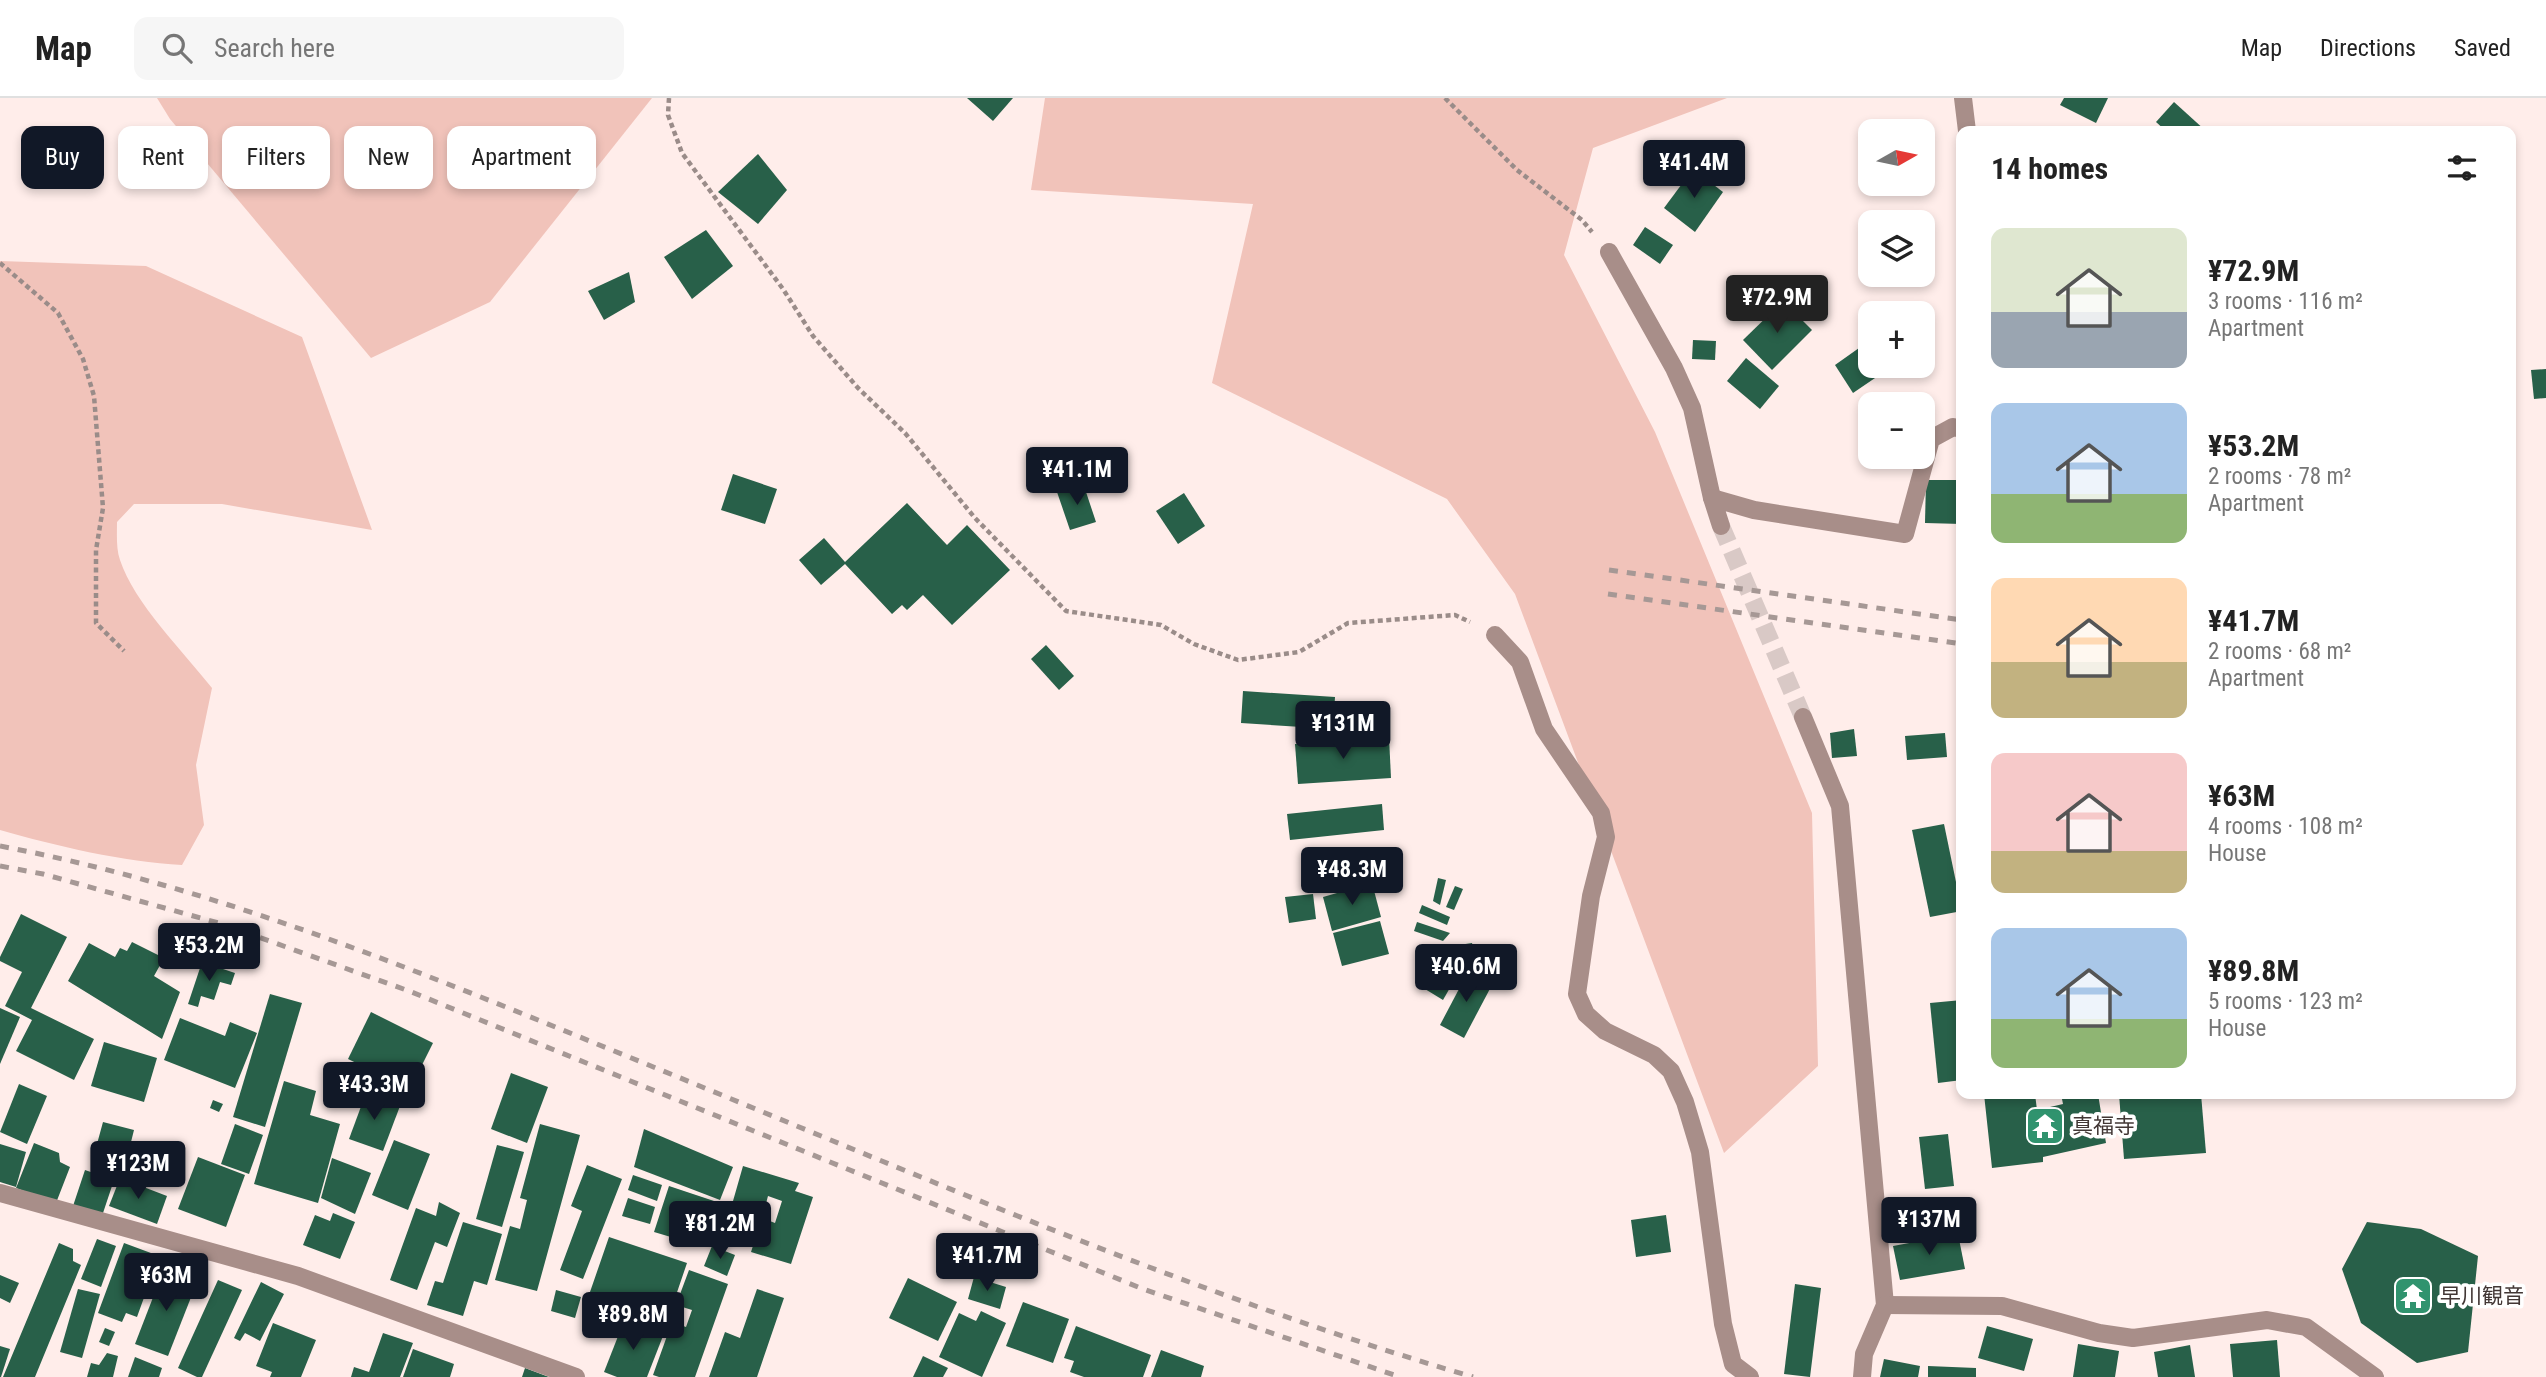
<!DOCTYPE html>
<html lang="en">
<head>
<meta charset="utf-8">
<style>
	body { margin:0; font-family:"Roboto Condensed","Noto Sans JP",sans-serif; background:#f6f6f6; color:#222; height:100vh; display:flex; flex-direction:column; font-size:26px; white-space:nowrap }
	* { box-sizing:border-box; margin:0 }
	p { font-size:23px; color:#767676 }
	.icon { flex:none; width:38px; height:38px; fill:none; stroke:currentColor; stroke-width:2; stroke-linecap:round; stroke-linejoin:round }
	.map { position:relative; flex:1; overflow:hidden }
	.side { position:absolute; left:1956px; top:28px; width:560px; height:973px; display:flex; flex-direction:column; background:#fff; border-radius:14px; box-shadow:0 4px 10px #0003 }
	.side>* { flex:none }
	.hud { position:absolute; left:21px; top:28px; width:665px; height:63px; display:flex; gap:14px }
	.needle { width:46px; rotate:81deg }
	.buttons { position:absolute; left:1858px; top:21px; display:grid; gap:14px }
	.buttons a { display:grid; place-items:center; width:77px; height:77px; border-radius:14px; background:#fff; box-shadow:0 4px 10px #0003; font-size:35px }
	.price { position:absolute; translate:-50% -60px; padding:0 16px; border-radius:7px; background:#111827; color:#fff; font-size:23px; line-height:46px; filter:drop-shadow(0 2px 4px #0008) }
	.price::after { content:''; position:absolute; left:50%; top:42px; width:21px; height:16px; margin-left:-10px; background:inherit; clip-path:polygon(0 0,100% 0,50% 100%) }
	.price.selected { background:#222; color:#fff }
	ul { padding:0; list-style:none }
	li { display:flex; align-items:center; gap:21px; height:175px; padding:0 35px }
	li span { display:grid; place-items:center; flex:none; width:196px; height:140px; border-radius:14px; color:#555 }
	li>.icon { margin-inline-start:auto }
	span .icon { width:84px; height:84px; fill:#fffc; stroke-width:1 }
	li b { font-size:30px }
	h2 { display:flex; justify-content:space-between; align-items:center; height:84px; padding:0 35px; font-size:30px }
	.pill { padding:0 24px; border-radius:14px; background:#fff; box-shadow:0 4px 10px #0003; font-size:24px; line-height:63px }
	.pill.selected { background:#111827; color:#fff }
	header { display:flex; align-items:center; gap:42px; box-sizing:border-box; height:98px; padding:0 35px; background:#fff; border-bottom:2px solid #e0e0e0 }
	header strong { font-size:33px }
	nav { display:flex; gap:38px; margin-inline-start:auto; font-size:24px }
	.search { width:490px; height:63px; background:#f6f6f6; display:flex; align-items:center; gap:18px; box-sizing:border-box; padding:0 24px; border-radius:14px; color:#767676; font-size:26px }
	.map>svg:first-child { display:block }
	.green { fill:#f1c3ba }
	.building { fill:#286049 }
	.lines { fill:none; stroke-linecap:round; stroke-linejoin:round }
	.minor-tunnel { stroke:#d9c9c6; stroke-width:18; stroke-dasharray:18 9; stroke-linecap:butt }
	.path { stroke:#9a8c89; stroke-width:4.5; stroke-dasharray:5 3.5; stroke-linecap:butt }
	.minor { stroke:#a88e89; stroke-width:18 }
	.rail { stroke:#a69895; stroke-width:5; stroke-dasharray:9 9; stroke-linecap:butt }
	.labels { text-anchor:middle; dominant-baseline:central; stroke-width:7; stroke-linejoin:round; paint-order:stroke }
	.poi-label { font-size:21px; fill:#423735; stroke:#fff; text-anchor:start }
</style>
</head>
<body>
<header>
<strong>Map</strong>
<div class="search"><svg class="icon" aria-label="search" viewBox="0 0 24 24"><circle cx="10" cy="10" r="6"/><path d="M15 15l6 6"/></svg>Search here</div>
<nav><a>Map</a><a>Directions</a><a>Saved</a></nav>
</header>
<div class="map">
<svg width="2546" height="1279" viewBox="0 0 2546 1279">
	<rect width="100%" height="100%" fill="#ffedea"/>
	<!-- green -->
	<g class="green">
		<polygon points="157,0 652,0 490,204 371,260 170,21"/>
		<polygon points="1045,0 1727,0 1593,50 1564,157 1655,334 1812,715 1818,968 1724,1055 1515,496 1447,401 1212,285 1253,106 1031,92"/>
		<path d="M 0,163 L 146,168 L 302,239 L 372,432 L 222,406 L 134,406 L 117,424 C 117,436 116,451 120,462 C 134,505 183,553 212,590 L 196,667 L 204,727 L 182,767 C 124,764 56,748 0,732 Z"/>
	</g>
	<!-- building -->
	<g class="building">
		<polygon points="967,0 1013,0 993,23"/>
		<polygon points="2064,0 2108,0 2096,25 2060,7"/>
		<polygon points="2174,4 2206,33 2166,33 2156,24"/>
		<polygon points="758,56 787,92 758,126 718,94"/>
		<polygon points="1693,71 1723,94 1695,134 1664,110"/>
		<polygon points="1645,129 1673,147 1660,166 1633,147"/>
		<polygon points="706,132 733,168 692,201 664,159"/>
		<polygon points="629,174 635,204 604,222 588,193"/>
		<polygon points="1783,203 1812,232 1772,272 1743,242"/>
		<polygon points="1693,242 1716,243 1715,262 1692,261"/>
		<polygon points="1859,250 1878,278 1853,295 1835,267"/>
		<polygon points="1746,260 1779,288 1760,311 1727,283"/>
		<polygon points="2546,271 2546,300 2534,301 2531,272"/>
		<polygon points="733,376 777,391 765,426 721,412"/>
		<polygon points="1926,382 1962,382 1962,426 1925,425"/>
		<polygon points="1083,385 1096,424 1070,432 1057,394"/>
		<polygon points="1184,395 1205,428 1178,446 1156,413"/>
		<polygon points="907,405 947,447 967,427 1010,472 952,527 923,497 907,512 902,507 892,516 845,466 821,487 799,462 824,440 845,464"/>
		<polygon points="1046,547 1074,578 1059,592 1031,561"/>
		<polygon points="1243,593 1335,599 1333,631 1241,625"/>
		<polygon points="1854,631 1857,658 1832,660 1830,635"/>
		<polygon points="1945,635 1947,659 1907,662 1905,638"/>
		<polygon points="1389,639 1391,680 1298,686 1295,646"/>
		<polygon points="1382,706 1384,732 1290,742 1287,716"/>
		<polygon points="1944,726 1962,813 1930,819 1912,732"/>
		<polygon points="1374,750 1379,783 1317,793 1312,760"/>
		<polygon points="1438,780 1446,782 1440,807 1433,803"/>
		<polygon points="1372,785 1381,819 1332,833 1323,799"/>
		<polygon points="1455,788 1463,791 1454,812 1446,809"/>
		<polygon points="1313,796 1316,821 1289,825 1285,799"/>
		<polygon points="1422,807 1450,819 1447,827 1419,815"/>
		<polygon points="21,816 67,839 31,910 94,941 74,982 16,953 32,922 5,908 22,874 0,863 0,859"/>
		<polygon points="1380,823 1389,856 1342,868 1333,835"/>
		<polygon points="1417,824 1450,835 1443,843 1414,833"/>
		<polygon points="132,844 164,860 154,878 180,894 162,941 68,883 89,845 115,859 120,850 127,853"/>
		<polygon points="1472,845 1475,858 1448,863 1446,849"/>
		<polygon points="1441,862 1459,874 1443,902 1425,891"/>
		<polygon points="202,864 235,875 231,887 220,884 214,902 201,898 198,909 188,906"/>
		<polygon points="1469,872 1493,885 1464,940 1440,927"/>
		<polygon points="270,896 302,905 265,1029 233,1019"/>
		<polygon points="1962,902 1962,982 1938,985 1930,905"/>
		<polygon points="0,910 20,919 0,966"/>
		<polygon points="371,914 433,945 410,991 348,961"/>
		<polygon points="180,920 225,938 230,924 257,935 235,990 164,962"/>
		<polygon points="104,944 157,960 144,1004 91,988"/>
		<polygon points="511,975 548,989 527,1045 491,1031"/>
		<polygon points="284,983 316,993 310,1017 340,1026 318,1105 254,1086"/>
		<polygon points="19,986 47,998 27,1046 0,1034"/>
		<polygon points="366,995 400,1008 383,1053 349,1041"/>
		<polygon points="1984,996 2035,996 2037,1012 2063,1006 2061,996 2098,996 2106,1045 2043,1059 2043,1064 1992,1070"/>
		<polygon points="2119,996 2201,996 2206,1055 2124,1061"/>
		<polygon points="213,1002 223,1006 219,1014 210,1010"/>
		<polygon points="103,1024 134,1032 123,1076 91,1068"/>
		<polygon points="235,1026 263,1037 249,1076 221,1066"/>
		<polygon points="540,1026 580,1037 537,1193 495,1182 510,1128 520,1131 527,1102 520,1100"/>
		<polygon points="644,1031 733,1069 720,1102 634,1069"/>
		<polygon points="1948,1036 1954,1088 1925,1091 1919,1039"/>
		<polygon points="394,1042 430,1056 408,1112 372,1097"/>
		<polygon points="34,1045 59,1055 60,1064 70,1069 56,1105 16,1090"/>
		<polygon points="0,1046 26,1054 16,1089 0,1084"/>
		<polygon points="497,1047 524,1054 502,1129 476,1121"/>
		<polygon points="198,1059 245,1077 226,1129 178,1111"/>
		<polygon points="332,1060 371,1075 355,1116 321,1100"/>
		<polygon points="587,1067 622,1081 583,1181 560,1172 582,1113 571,1108"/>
		<polygon points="743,1068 799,1085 795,1093 813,1099 791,1166 751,1154 762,1120 775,1125 782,1103 768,1098 764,1113 733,1103"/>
		<polygon points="85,1072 114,1082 102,1118 73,1108"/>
		<polygon points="633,1077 662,1087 657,1103 628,1092"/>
		<polygon points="120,1080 167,1098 157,1126 109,1108"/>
		<polygon points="669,1088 714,1103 704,1133 686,1127 681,1142 654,1134"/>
		<polygon points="628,1100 655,1109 650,1126 622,1118"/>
		<polygon points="439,1104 460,1115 447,1149 435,1144 417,1192 390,1182 416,1110 436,1118"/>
		<polygon points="333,1115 355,1124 340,1161 303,1147 315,1117 330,1123"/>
		<polygon points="1666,1117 1671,1154 1636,1159 1631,1122"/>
		<polygon points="463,1124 502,1136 487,1187 474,1183 463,1218 427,1207 435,1183 443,1185"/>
		<polygon points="2367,1124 2421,1131 2478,1158 2468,1254 2417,1265 2361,1225 2342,1171"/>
		<polygon points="1958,1136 1965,1171 1900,1182 1893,1148"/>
		<polygon points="609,1139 687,1165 672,1209 659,1205 652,1225 617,1212 622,1205 590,1194"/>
		<polygon points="97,1141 116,1148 101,1189 81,1181"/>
		<polygon points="59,1145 73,1151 73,1163 81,1167 35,1279 3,1279"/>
		<polygon points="124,1145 159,1158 137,1219 126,1215 122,1224 98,1215"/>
		<polygon points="712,1148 735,1157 727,1178 704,1168"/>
		<polygon points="164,1171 197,1184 168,1258 135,1246"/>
		<polygon points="689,1172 728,1186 695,1279 659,1279 653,1277 672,1224 686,1229 692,1212 676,1207"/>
		<polygon points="0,1177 19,1185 10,1205 0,1200"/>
		<polygon points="974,1179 1006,1189 1000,1211 968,1201"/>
		<polygon points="908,1180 957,1204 938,1243 889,1220"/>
		<polygon points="218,1182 242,1192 202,1279 197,1279 178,1270"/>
		<polygon points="261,1184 284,1196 260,1243 245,1235 240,1243 234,1240"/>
		<polygon points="1795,1186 1821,1190 1810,1279 1784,1276"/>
		<polygon points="78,1191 100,1196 82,1260 60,1254"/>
		<polygon points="757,1191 784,1200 757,1279 709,1279 725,1234 740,1240"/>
		<polygon points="556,1192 581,1199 575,1220 551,1213"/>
		<polygon points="1023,1204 1069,1221 1053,1265 1006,1248"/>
		<polygon points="981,1213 1006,1225 982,1279 939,1259 959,1215 976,1223"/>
		<polygon points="624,1223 663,1238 647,1279 617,1279 604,1274"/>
		<polygon points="273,1225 316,1242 301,1279 270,1279 272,1274 256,1268"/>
		<polygon points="1076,1228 1151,1257 1143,1279 1084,1279 1070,1274 1074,1263 1064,1260"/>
		<polygon points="1987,1228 2033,1241 2024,1273 1978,1260"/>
		<polygon points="105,1230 115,1234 109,1248 99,1244"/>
		<polygon points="383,1235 413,1245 400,1279 351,1279 354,1269 369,1274"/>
		<polygon points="2277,1242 2280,1279 2233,1279 2230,1246"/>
		<polygon points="2078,1246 2119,1253 2115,1279 2073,1279"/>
		<polygon points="2190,1247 2195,1279 2158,1279 2154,1254"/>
		<polygon points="0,1248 10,1251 1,1279 0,1279"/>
		<polygon points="413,1251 454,1266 450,1279 403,1279"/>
		<polygon points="1161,1252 1204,1268 1201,1279 1151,1279"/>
		<polygon points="107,1255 118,1258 113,1279 87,1279 91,1265 99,1267"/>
		<polygon points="923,1258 948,1270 943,1279 913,1279"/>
		<polygon points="135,1259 162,1270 159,1279 128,1279"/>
		<polygon points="1884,1261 1920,1268 1918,1279 1880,1279"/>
		<polygon points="1928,1268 1976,1270 1976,1279 1928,1279"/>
		<polygon points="525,1270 549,1279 522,1279"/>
	</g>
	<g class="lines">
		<!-- minor-tunnel -->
		<polyline class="minor-tunnel" points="1721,428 1803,619"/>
		<!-- path -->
		<g class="path">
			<polyline points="669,0 668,17 682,55 783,191 813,238 858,290 905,335 975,420 1066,513 1161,527 1194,546 1238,562 1299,554 1348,525 1455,517 1470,524"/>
			<polyline points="1445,0 1517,72 1582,122 1592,134"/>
			<polyline points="0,165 58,215 83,261 94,298 103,410 96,452 96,525 124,553"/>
		</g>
		<!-- minor -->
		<g class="minor">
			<polyline points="1963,0 1967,33"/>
			<polyline points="1609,154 1674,270 1692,310 1712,400"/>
			<polyline points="1721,428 1712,400 1754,412 1905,436 1931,341 1953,329 1962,331"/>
			<polyline points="1495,537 1520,564 1544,631 1601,715 1606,739 1591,798 1577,896 1586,916 1605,933 1654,957 1671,973 1685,1004 1700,1054 1723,1226 1733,1266 1750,1279"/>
			<polyline points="1803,619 1840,708 1885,1207 1864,1256 1862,1279"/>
			<polyline points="0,1095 298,1178 576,1279"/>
			<polyline points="1885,1207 2002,1208 2099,1235 2133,1240 2267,1222 2306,1229 2375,1279"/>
		</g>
		<!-- rail -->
		<g class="rail">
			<polyline points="1609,472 1962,522"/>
			<polyline points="1608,496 1962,546"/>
			<path d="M 0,748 C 207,787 403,867 597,946 C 886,1063 1174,1191 1473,1279"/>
			<polyline points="0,768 43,776 222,826 409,893 1143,1191 1400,1279"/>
		</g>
	</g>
	<!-- icons -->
	<defs>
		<symbol id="temple-square" viewBox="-11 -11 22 22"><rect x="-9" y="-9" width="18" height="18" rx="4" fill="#30936e" stroke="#fff"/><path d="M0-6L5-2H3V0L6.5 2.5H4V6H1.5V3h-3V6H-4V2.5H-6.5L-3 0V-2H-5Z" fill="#fff"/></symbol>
	</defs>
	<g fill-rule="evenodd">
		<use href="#temple-square" x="2023" y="1006" width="44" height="44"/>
		<use href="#temple-square" x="2391" y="1176" width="44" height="44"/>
	</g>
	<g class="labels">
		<!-- poi labels -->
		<g class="poi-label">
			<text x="2072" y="1028">真福寺</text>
			<text x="2440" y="1198">早川観音</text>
		</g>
	</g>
</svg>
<div class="buttons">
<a><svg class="needle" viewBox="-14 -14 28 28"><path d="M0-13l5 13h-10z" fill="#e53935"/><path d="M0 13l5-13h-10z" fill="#767676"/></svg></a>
<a><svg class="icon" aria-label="layers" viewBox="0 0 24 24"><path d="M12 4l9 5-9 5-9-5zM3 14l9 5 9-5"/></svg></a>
<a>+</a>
<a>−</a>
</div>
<b class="price" style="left:1694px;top:102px">¥41.4M</b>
<b class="price selected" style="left:1777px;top:237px">¥72.9M</b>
<b class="price" style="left:1077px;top:409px">¥41.1M</b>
<b class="price" style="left:1343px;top:663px">¥131M</b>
<b class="price" style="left:1352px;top:809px">¥48.3M</b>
<b class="price" style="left:209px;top:885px">¥53.2M</b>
<b class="price" style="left:1466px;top:906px">¥40.6M</b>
<b class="price" style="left:374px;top:1024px">¥43.3M</b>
<b class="price" style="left:138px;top:1103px">¥123M</b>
<b class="price" style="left:1929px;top:1159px">¥137M</b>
<b class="price" style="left:720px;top:1163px">¥81.2M</b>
<b class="price" style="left:987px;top:1195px">¥41.7M</b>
<b class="price" style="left:166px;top:1215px">¥63M</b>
<b class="price" style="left:633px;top:1254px">¥89.8M</b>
<div class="hud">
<a class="pill selected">Buy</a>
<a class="pill">Rent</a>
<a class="pill">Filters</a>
<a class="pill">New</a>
<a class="pill">Apartment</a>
</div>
<section class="side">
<h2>14 homes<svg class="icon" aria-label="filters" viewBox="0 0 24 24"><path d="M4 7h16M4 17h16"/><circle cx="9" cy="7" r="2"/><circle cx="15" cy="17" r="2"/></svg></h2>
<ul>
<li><span style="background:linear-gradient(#dfe7d0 60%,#9aa5b1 0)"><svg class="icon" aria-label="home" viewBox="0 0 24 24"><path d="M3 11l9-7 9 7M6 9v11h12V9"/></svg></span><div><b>¥72.9M</b><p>3 rooms · 116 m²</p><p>Apartment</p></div></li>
<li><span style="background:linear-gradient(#a9c7e8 65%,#8fb573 0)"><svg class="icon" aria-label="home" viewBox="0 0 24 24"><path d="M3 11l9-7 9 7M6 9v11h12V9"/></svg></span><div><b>¥53.2M</b><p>2 rooms · 78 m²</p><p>Apartment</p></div></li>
<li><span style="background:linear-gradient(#ffd9b3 60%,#c2b280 0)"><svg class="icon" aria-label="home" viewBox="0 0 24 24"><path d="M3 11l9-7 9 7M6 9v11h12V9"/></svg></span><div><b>¥41.7M</b><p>2 rooms · 68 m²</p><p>Apartment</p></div></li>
<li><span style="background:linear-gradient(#f6c9c9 70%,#c2b280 0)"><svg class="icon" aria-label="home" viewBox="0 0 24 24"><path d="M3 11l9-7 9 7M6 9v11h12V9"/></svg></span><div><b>¥63M</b><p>4 rooms · 108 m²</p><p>House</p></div></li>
<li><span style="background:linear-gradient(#a9c7e8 65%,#8fb573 0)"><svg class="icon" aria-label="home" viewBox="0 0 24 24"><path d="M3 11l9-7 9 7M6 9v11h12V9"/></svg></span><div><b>¥89.8M</b><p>5 rooms · 123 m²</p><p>House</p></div></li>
</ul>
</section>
</div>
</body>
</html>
